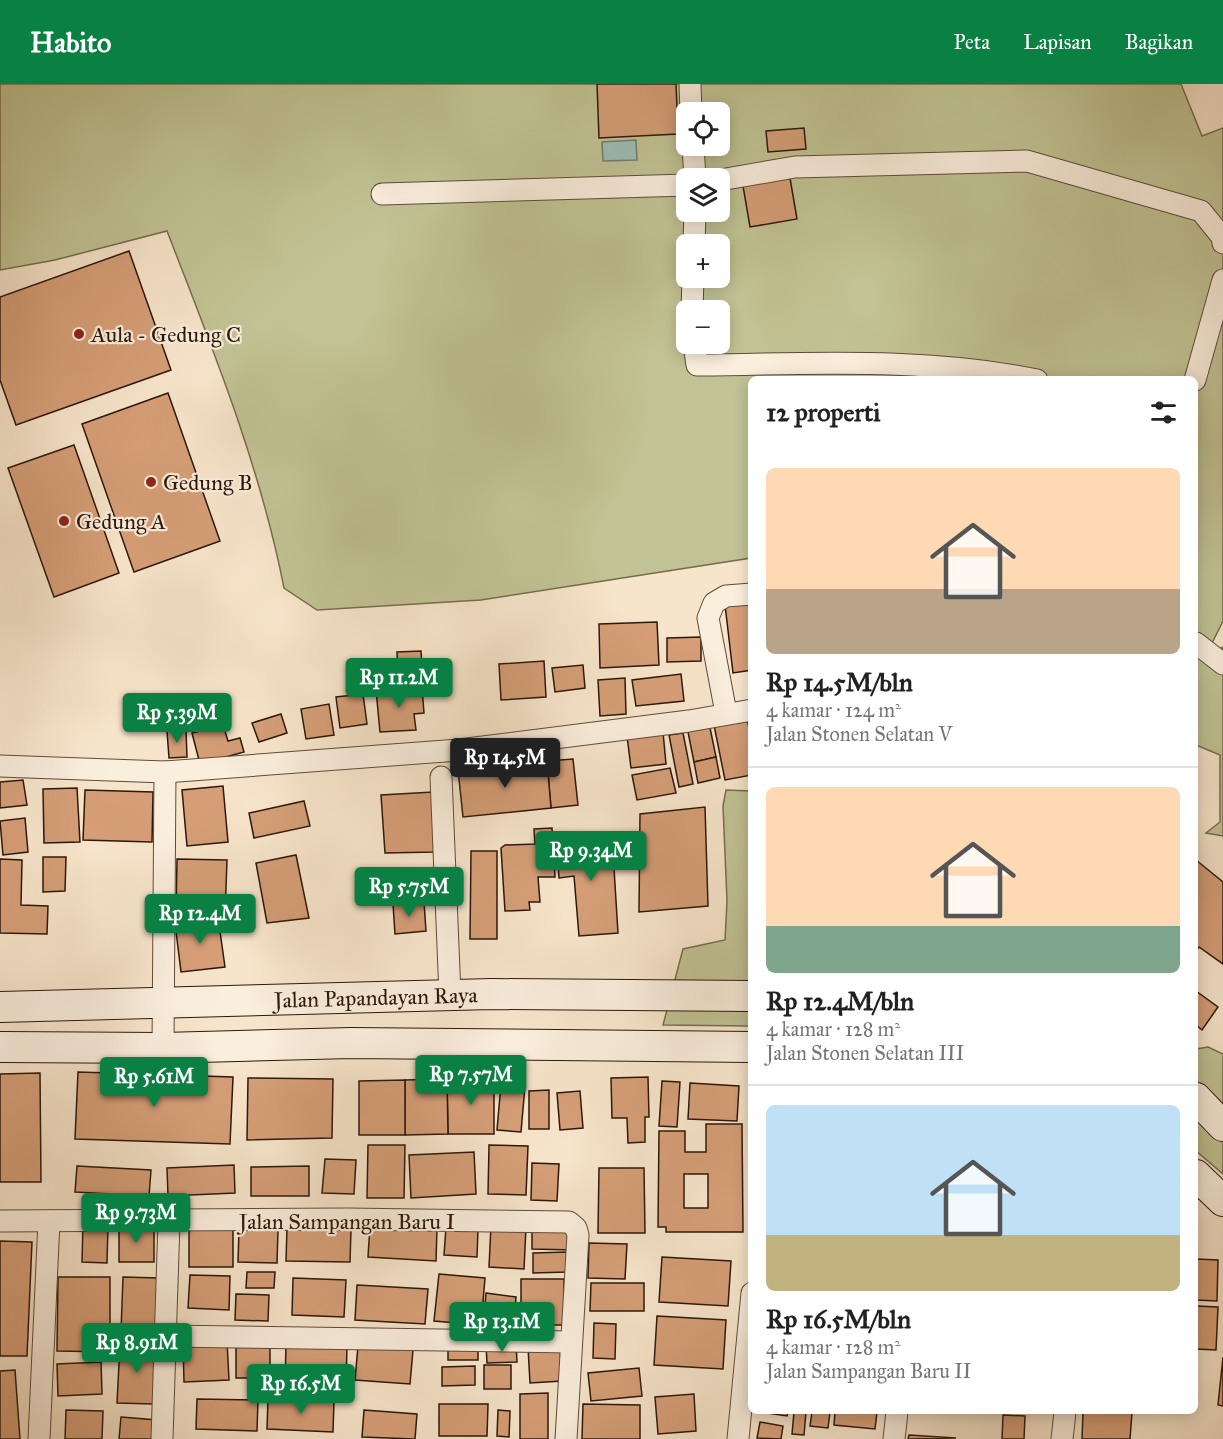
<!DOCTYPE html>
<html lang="id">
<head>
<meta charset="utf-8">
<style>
	body { margin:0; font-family:"IM FELL Great Primer",serif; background:#f2f2f2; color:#222; height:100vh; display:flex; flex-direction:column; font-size:22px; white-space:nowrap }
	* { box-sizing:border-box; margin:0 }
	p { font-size:20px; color:#767676 }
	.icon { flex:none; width:33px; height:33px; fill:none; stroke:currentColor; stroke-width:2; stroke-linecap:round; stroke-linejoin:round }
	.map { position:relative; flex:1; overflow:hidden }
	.panel { position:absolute; left:748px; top:292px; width:450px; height:1038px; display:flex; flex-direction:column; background:#fff; border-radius:9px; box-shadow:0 3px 15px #0003 }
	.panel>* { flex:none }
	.fabs { position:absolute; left:676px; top:18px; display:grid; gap:12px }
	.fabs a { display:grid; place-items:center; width:54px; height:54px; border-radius:9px; background:#fff; box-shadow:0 3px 15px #0003; font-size:30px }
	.price { position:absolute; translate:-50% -51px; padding:0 14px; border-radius:6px; background:#0b8043; color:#fff; font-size:20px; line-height:39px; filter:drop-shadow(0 2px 3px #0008) }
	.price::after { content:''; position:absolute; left:50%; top:36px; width:18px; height:14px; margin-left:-9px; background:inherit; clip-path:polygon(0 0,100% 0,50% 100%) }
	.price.active { background:#222; color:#fff }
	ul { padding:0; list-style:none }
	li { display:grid; align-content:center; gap:12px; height:318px; padding:0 18px }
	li+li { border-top:2px solid #e0e0e0 }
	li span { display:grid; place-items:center; height:186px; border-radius:9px; color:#555 }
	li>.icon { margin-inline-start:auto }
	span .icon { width:108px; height:108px; fill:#fffc; stroke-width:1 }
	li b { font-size:26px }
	h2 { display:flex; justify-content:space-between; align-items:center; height:72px; padding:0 18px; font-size:26px }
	header { display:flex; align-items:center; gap:36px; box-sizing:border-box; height:84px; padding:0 30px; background:#0b8043; color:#fff }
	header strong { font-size:28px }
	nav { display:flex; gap:33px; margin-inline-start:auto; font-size:21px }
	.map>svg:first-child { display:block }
	.green { fill:#c1c394; stroke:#776d4f; stroke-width:1.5; fill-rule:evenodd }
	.water { fill:#9dbfba; stroke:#707c74; stroke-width:1.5 }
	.building { fill:#d59e77; stroke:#2d170a; stroke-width:1.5; fill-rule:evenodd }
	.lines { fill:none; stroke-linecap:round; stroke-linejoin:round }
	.minor-casing { stroke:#604a3a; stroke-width:23 }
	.secondary-casing { stroke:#2d170a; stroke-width:32 }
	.minor { stroke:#faeedd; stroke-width:21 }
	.secondary { stroke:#faeedd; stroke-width:30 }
	.poi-dot { fill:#8f2418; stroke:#faeedd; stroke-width:2 }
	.labels { text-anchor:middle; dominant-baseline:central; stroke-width:4.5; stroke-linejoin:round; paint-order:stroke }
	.poi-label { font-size:22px; fill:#2d170a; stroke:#faeedd; text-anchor:start }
	.street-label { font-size:22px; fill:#2d170a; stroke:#faeedd }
</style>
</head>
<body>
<header>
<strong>Habito</strong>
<nav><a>Peta</a><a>Lapisan</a><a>Bagikan</a></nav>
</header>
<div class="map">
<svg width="1223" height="1355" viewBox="0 0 1223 1355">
	<rect width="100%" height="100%" fill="#f7e5cb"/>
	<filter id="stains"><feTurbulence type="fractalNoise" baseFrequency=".00333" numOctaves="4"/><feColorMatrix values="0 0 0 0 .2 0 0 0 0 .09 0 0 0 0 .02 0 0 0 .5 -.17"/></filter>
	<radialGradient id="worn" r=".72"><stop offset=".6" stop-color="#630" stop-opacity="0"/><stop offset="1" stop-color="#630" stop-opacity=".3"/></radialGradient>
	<!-- green -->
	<g class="green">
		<path d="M 0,0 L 1181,0 L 1202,52 L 1223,44 L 1223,537 L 1211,561 L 1196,553 L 1196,296 L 752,296 L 751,474 L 481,516 L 317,526 L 284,504 C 260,381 212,263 167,147 L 55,176 L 0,186 ZM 687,28 L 720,28 L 720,62 L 687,62 ZM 687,94 L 720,94 L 720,128 L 687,128 ZM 687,160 L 720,160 L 720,194 L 687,194 ZM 687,226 L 720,226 L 720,260 L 687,260 Z"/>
		<polygon points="1223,563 1223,752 1206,749 1220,738 1220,671 1196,661 1196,575"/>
		<polygon points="726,706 751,707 751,942 663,941 683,865 725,856 727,817 723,722"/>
		<polygon points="1208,963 1223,970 1223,1090 1196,1067 1196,965"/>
	</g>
	<!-- water -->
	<polygon class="water" points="636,56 637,76 603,77 602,58"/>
	<!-- building -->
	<g class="building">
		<polygon points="597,0 676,0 678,50 599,54"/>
		<polygon points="804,44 806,65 768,68 766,47"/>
		<polygon points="790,94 797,135 750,143 743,102"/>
		<polygon points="129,167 171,286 16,341 0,296 0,213"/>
		<polygon points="168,309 220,457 134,488 82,340"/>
		<polygon points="74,361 119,489 54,513 8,384"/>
		<polygon points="752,518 752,586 733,589 725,521"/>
		<polygon points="657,538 659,581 600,584 599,540"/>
		<polygon points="701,553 701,577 667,578 667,554"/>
		<polygon points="421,567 423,597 398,598 397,568"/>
		<polygon points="544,577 546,613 501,616 499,580"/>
		<polygon points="583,581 585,604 555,608 552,584"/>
		<polygon points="681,590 684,617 636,622 632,596"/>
		<polygon points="625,594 626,630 600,632 598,596"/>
		<polygon points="422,603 424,629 414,630 416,646 380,648 376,606"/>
		<polygon points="363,610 367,640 340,644 336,613"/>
		<polygon points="329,620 334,651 306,655 301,625"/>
		<polygon points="281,630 287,649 259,658 252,639"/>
		<polygon points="747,635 752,657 752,691 725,696 714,641"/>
		<polygon points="709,639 716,673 694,678 687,643"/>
		<polygon points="223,641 228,657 240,654 244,668 200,680 192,649"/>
		<polygon points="186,646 187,673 169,674 167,647"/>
		<polygon points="663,648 666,680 631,684 627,652"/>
		<polygon points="683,649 693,700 679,703 669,651"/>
		<polygon points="716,673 720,694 698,699 694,678"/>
		<polygon points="573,675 578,721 551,724 547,677"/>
		<polygon points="547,677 551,724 463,733 458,686"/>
		<polygon points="670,684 676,709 637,716 632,691"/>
		<polygon points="23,696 27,721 0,724 0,698"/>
		<polygon points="223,702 228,758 187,762 182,706"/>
		<polygon points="77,704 80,758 44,759 43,705"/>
		<polygon points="85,706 153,708 152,758 83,756"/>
		<polygon points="433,708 434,768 385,769 381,711"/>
		<polygon points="304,717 310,742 254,754 249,729"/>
		<polygon points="705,723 708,822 639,828 640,730"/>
		<polygon points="25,734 28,768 3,771 0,737"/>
		<polygon points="552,744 555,793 538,793 540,818 529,818 530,826 505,827 501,764 505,761 535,760 534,745"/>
		<polygon points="575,752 575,755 612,752 618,849 579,852 574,792 559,794 556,753"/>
		<polygon points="471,767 497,767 497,855 470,855"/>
		<polygon points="296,771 309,834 267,839 256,779"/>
		<polygon points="43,773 66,773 65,807 43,808"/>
		<polygon points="0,775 22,776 21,821 48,822 47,850 0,849"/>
		<polygon points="177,775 227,776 225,832 176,831"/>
		<polygon points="1196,776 1223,798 1223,880 1199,863 1196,867"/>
		<polygon points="424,818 426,847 395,850 393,820"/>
		<polygon points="218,833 225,883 181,888 175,839"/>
		<polygon points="1196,907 1218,923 1202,946 1196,941"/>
		<polygon points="78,988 233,993 230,1060 75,1055"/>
		<polygon points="40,989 41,1098 0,1098 0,990"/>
		<polygon points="648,993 649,1033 645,1033 645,1058 628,1059 627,1034 612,1034 611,994"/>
		<polygon points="248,994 333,995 332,1054 247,1056"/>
		<polygon points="447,995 494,995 494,1050 448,1050"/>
		<polygon points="447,995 448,1050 405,1051 405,996"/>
		<polygon points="405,996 405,1051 359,1051 359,997"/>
		<polygon points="662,997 680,998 677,1043 659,1042"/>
		<polygon points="690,999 739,1002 737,1037 688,1035"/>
		<polygon points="501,1000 525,1002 521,1048 497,1046"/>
		<polygon points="549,1006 549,1045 529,1045 529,1007"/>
		<polygon points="580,1007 583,1044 560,1046 557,1009"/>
		<path d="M 706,1040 L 742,1040 L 743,1148 L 666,1148 L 666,1143 L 658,1143 L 659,1047 L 685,1047 L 685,1068 L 706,1068 ZM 684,1090 L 708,1090 L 708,1124 L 684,1124 Z"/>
		<polygon points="368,1061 405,1061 404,1114 367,1114"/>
		<polygon points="489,1061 528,1062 526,1111 488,1110"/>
		<polygon points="474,1068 476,1110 411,1114 409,1071"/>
		<polygon points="325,1075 356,1076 354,1110 322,1109"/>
		<polygon points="532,1079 559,1080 557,1117 531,1116"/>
		<polygon points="234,1081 235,1109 168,1112 167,1084"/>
		<polygon points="77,1082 151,1086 149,1112 75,1108"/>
		<polygon points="309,1082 309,1112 251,1112 251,1083"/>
		<polygon points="599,1084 644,1084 645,1149 598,1149"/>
		<polygon points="83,1140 108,1141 107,1179 82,1178"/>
		<polygon points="233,1141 233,1183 189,1183 189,1142"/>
		<polygon points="370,1141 437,1144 436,1177 368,1173"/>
		<polygon points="119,1142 154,1143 154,1178 119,1178"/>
		<polygon points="491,1142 526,1143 524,1185 489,1183"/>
		<polygon points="446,1143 478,1145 477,1173 444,1171"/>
		<polygon points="287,1144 351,1146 350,1178 286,1177"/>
		<polygon points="532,1145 573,1146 573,1166 532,1165"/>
		<polygon points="239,1146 278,1146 277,1179 238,1178"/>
		<polygon points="0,1157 32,1158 27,1272 0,1272"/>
		<polygon points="589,1159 627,1160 625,1195 588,1194"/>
		<polygon points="567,1168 567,1188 533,1189 533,1169"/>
		<polygon points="662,1173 731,1177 728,1222 659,1218"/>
		<polygon points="1196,1175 1218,1176 1217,1217 1196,1216"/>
		<polygon points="247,1188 275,1188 274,1204 246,1204"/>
		<polygon points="439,1190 485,1194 481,1241 434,1237"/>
		<polygon points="190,1191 230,1192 229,1226 188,1224"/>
		<polygon points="58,1193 110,1193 110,1268 57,1267"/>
		<polygon points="123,1193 159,1194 158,1248 121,1247"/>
		<polygon points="293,1194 346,1196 344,1233 292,1231"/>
		<rect x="521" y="1195" width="43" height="46"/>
		<polygon points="591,1199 644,1199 644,1227 590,1227"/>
		<polygon points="357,1201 428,1205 425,1240 355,1236"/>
		<polygon points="486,1209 516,1213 513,1245 483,1242"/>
		<polygon points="236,1210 269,1211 268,1237 235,1236"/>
		<polygon points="1196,1222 1218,1223 1216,1266 1196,1265"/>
		<polygon points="657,1232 726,1236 723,1285 654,1281"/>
		<polygon points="594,1239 616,1240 615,1275 593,1274"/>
		<polygon points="227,1257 229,1296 184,1298 183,1259"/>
		<rect x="448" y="1258" width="30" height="18"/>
		<rect x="236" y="1259" width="34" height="35"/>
		<polygon points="516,1259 517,1278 487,1279 486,1261"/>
		<polygon points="120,1260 158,1262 154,1320 117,1319"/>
		<polygon points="286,1260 347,1261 346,1304 285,1303"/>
		<polygon points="358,1262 413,1266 410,1300 355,1296"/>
		<polygon points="560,1262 562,1297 530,1299 528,1263"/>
		<polygon points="1223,1273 1223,1322 1218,1321"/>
		<polygon points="101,1278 102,1310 58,1312 57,1280"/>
		<rect x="484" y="1281" width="27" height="24"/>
		<polygon points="475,1282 475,1301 442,1302 442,1283"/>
		<polygon points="639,1284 642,1312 591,1317 588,1289"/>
		<polygon points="15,1286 20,1355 0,1355 0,1287"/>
		<polygon points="548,1309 548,1355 520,1355 520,1310"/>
		<polygon points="694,1310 696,1347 658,1350 655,1313"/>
		<polygon points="197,1315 258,1316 257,1347 196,1345"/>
		<polygon points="268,1315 334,1317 333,1348 267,1345"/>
		<polygon points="439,1320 488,1320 487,1352 439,1352"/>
		<polygon points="583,1320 640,1321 640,1355 582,1355"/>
		<polygon points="66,1326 103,1327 102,1355 65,1355"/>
		<polygon points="364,1326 417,1330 415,1355 362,1353"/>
		<polygon points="498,1326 510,1327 509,1353 497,1352"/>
		<polygon points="760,1328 788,1328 787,1332"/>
		<polygon points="794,1328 806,1328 804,1351 792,1350"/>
		<polygon points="812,1328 830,1328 828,1344 810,1342"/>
		<polygon points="835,1328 877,1328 875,1345 834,1341"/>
		<polygon points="1083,1328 1132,1328 1130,1355 1082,1355"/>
		<polygon points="1003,1331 1025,1332 1024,1355 1002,1355"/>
		<polygon points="121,1333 157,1336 155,1355 119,1355"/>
		<polygon points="760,1338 783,1342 781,1355 757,1354"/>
		<polygon points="909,1351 956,1354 908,1355"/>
	</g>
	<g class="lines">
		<defs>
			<g id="minor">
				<polyline points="690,0 691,28"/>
				<polyline points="693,62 695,94"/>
				<polyline points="720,96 795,83 1027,77 1201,127 1222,153 1223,159"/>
				<polyline points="382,110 687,101"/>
				<polyline points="694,160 695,128"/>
				<polyline points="692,226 693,194"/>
				<path d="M 694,260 L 697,281 C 810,280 925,273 1037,296"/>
				<polyline points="1195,296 1223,196"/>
				<polyline points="1196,559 1223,580"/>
				<polyline points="726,629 708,534 714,519 726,512 752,510"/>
				<polyline points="0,682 165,688 163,964"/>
				<polyline points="165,688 459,666 689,637 752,626"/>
				<polyline points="441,693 450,911"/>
				<polyline points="0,1137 347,1135 569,1138 576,1144 578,1151 566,1355"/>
				<polyline points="166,1252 570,1258"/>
				<polyline points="39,1355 49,1137"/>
				<polyline points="162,1355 169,1137"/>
				<polyline points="738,1355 752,1209"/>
				<polyline points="894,1355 897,1328"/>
				<polyline points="1062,1355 1065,1328"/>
			</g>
			<g id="secondary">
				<path id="s1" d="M 0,923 L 492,910 L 752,912"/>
				<polyline points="0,963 163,964 351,959 752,963"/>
				<polyline points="1196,1014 1223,1042"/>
				<polyline points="1196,1091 1223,1117"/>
			</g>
		</defs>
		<!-- minor casing -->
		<use href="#minor" class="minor-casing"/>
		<!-- secondary casing -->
		<use href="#secondary" class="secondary-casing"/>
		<!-- minor -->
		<use href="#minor" class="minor"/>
		<!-- secondary -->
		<use href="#secondary" class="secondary"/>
	</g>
	<!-- markers -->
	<g class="poi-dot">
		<circle cx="79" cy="250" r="6"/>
		<circle cx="151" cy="398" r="6"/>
		<circle cx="64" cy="437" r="6"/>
	</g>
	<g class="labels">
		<!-- poi labels -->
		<g class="poi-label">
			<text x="91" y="250">Aula - Gedung C</text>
			<text x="163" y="398">Gedung B</text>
			<text x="76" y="437">Gedung A</text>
		</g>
		<!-- street labels -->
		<g class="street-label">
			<text stroke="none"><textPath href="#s1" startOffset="376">Jalan Papandayan Raya</textPath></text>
			<text x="347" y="1137">Jalan Sampangan Baru I</text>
		</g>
	</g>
	<rect width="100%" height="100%" filter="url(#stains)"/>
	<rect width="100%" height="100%" fill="url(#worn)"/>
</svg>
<div class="fabs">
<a><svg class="icon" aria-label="locate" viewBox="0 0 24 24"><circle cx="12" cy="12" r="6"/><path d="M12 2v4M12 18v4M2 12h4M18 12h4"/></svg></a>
<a><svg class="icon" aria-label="layers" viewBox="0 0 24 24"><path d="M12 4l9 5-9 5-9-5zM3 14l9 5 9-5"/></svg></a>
<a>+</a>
<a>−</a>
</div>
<b class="price" style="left:399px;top:625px">Rp 11.2M</b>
<b class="price" style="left:177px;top:660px">Rp 5.39M</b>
<b class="price active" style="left:505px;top:705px">Rp 14.5M</b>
<b class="price" style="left:591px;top:798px">Rp 9.34M</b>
<b class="price" style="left:409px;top:834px">Rp 5.75M</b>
<b class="price" style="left:200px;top:861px">Rp 12.4M</b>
<b class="price" style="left:471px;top:1022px">Rp 7.57M</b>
<b class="price" style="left:154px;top:1024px">Rp 5.61M</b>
<b class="price" style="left:136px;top:1160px">Rp 9.73M</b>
<b class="price" style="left:502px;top:1269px">Rp 13.1M</b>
<b class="price" style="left:137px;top:1290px">Rp 8.91M</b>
<b class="price" style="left:301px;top:1331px">Rp 16.5M</b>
<section class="panel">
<h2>12 properti<svg class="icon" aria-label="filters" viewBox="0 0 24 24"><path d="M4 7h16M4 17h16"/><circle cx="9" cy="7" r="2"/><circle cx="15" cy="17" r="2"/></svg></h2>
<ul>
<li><span style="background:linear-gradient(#ffd9b3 65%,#b9a48a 0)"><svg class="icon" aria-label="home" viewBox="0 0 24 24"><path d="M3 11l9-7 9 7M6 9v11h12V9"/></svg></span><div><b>Rp 14.5M/bln</b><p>4 kamar · 124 m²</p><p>Jalan Stonen Selatan V</p></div></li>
<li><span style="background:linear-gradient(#ffd9b3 75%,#7fa58c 0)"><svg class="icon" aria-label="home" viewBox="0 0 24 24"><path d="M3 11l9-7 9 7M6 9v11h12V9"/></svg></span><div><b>Rp 12.4M/bln</b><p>4 kamar · 128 m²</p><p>Jalan Stonen Selatan III</p></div></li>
<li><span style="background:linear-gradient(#bfe0f5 70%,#c2b280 0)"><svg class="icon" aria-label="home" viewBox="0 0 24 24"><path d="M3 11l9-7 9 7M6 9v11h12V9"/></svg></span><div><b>Rp 16.5M/bln</b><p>4 kamar · 128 m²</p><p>Jalan Sampangan Baru II</p></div></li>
</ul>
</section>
</div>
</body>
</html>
